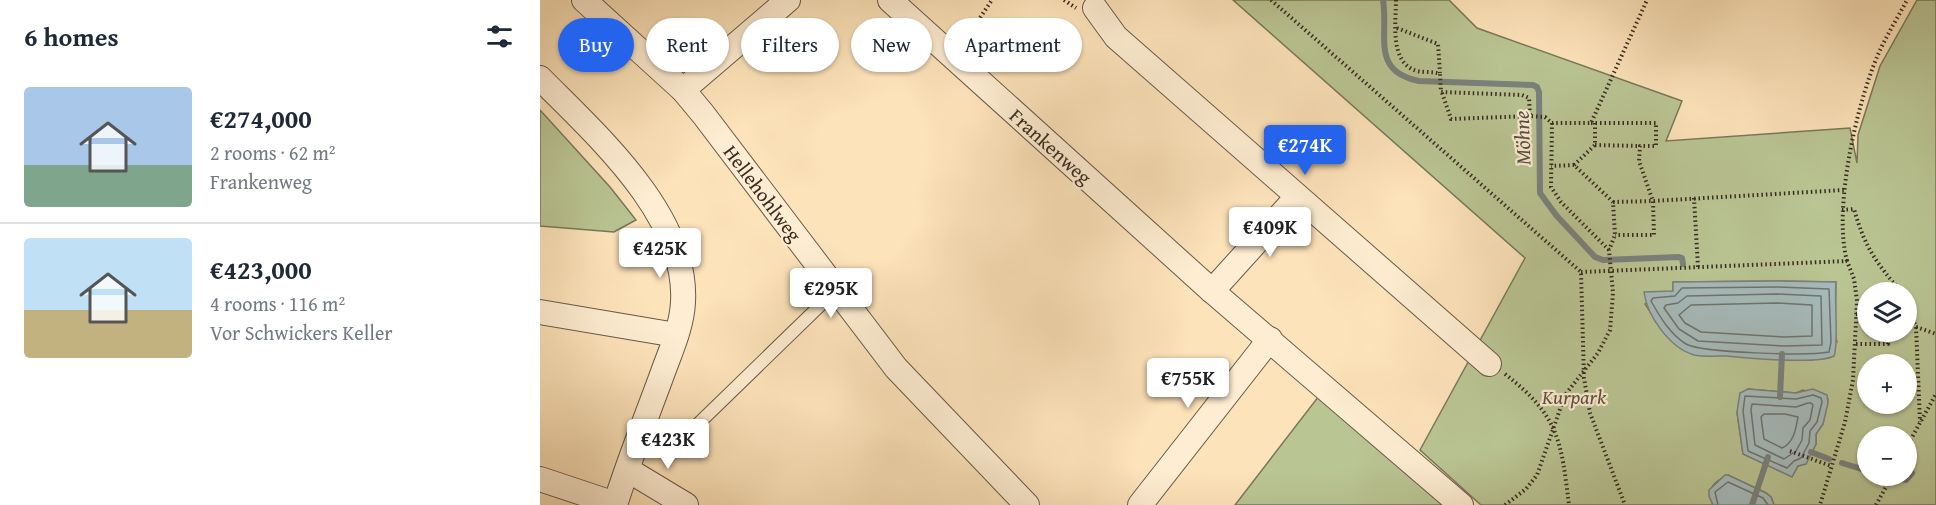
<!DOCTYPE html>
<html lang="en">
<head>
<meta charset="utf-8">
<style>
	body { margin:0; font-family:"Gentium Book Plus",serif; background:#f6f6f7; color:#1f2937; height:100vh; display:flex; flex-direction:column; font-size:22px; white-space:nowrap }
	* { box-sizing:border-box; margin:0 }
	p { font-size:20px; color:#747a83 }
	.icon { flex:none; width:33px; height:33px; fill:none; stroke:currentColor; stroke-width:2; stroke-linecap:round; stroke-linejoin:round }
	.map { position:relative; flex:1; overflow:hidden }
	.drawer { display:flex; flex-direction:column; background:#fff; width:540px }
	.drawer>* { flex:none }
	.hud { position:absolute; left:18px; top:18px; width:570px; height:54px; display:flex; gap:12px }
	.fabs { position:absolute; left:1317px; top:282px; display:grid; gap:12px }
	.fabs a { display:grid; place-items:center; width:60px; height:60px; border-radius:50%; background:#fff; box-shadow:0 2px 4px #0004; font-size:30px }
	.price { position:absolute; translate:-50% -51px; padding:0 14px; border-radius:6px; background:#fff; color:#222; font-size:20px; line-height:39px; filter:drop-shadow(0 2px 3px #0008) }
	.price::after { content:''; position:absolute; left:50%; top:36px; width:18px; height:14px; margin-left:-9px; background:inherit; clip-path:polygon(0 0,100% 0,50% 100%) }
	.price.on { background:#2563eb; color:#fff }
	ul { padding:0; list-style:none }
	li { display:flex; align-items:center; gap:18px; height:150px; padding:0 24px }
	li+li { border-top:2px solid #e0e1e3 }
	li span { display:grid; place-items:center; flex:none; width:168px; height:120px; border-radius:6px; color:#555 }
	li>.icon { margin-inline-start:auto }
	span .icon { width:72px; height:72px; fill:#fffc; stroke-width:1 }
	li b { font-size:26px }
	h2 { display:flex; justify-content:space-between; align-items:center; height:72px; padding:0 24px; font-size:26px }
	.chip { padding:0 21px; border-radius:27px; background:#fff; box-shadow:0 2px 4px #0004; font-size:21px; line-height:54px }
	.chip.on { background:#2563eb; color:#fff }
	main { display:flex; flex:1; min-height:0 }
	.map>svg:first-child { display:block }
	.green { fill:#bac594; stroke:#78785a; stroke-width:1.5; fill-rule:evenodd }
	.water { fill:#a6bbbc; stroke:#7a827e; stroke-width:1.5 }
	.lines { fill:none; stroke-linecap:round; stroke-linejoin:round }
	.shore { stroke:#6e746e; stroke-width:1.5 }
	.stream { stroke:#7a827e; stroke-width:6 }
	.service-casing { stroke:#685a47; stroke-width:14 }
	.minor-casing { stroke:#685a47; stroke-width:26 }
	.path { stroke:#372c21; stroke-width:4; stroke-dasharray:1.5 3; stroke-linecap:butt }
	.service { stroke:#feedd2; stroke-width:12 }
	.minor { stroke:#feedd2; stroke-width:24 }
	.labels { text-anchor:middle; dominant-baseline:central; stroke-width:4.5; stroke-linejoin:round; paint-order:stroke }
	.street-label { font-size:20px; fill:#372c21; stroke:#feedd2 }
	.park-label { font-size:20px; font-style:italic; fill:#58523e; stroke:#feedd2 }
	.water-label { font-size:21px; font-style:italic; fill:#535048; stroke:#feedd2 }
</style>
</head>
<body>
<main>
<section class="drawer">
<h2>6 homes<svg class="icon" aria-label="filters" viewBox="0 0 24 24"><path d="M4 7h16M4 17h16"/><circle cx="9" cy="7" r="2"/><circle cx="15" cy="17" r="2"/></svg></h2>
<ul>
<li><span style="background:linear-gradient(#a9c7e8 65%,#7fa58c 0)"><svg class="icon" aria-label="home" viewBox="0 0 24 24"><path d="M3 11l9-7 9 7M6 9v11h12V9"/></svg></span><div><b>€274,000</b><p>2 rooms · 62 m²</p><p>Frankenweg</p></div></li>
<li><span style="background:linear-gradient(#bfe0f5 60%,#c2b280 0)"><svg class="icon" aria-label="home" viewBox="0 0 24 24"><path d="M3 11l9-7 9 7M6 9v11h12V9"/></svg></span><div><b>€423,000</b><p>4 rooms · 116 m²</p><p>Vor Schwickers Keller</p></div></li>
</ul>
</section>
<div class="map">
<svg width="1396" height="505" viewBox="0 0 1396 505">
	<rect width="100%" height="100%" fill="#fde3ba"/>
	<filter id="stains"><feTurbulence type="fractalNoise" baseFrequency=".00333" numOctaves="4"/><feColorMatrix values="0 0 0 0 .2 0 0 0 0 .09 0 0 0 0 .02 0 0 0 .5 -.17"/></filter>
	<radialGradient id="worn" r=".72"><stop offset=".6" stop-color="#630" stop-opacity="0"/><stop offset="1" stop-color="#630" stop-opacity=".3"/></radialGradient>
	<!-- green -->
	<g class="green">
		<path d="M 693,0 L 909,0 L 937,28 L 1142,101 L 1126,141 L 1310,128 L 1317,163 L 1318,135 L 1340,66 L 1377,0 L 1396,0 L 1396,505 L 1234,505 L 1231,497 L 1226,493 L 1188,475 C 1173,482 1166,489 1173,505 L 941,505 L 880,450 L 985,258 ZM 1237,281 L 1296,282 L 1295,334 L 1297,342 L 1122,330 L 1105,304 L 1133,291 L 1133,282 ZM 1328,292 L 1366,292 L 1366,332 L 1328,332 ZM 1328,364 L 1366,364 L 1366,404 L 1328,404 ZM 1208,389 L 1256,393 L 1263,390 L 1288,399 L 1283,424 L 1276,434 L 1276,444 L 1266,463 L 1258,466 L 1252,476 L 1203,454 L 1197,412 ZM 1328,436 L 1366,436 L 1366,476 L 1328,476 Z"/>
		<polygon points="0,110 70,187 96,220 74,232 0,226"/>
		<polygon points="782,392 905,499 900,505 695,505"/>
	</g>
	<!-- water -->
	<g class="water">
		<path d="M 1237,281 L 1296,282 C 1294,299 1299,344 1294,356 C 1277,365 1209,358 1187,356 C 1177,356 1164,357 1154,355 C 1130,348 1107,316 1104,292 L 1133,291 L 1133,282 Z"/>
		<polygon points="1208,389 1256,393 1273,389 1287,395 1288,403 1283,424 1276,434 1276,444 1266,464 1258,466 1252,477 1203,454 1197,412 1200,393"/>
		<polygon points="1185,475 1188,475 1226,493 1231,497 1234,505 1173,505 1169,496 1169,490"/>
	</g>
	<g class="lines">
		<!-- shore -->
		<g class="shore">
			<path d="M 1237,287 L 1289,289 L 1291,342 L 1289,352 C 1269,356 1162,353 1146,344 C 1130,334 1120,317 1111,301 L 1113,298 L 1135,296 L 1142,288 Z"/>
			<polygon points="1237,294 1281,296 1282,345 1244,346 1158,341 1139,329 1124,308 1126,305 1138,303 1147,296"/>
			<polygon points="1237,303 1272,305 1272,336 1244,337 1161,332 1145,323 1139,315 1151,305"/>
			<polygon points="1273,395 1281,398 1282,402 1277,422 1270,431 1269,443 1261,458 1254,461 1247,468 1208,451 1203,411 1205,396 1256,399"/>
			<polygon points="1268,403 1271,403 1273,405 1270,420 1263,428 1262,440 1256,451 1244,459 1215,445 1211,410 1212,404 1256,407"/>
			<path d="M 1224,414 L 1245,414 L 1258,417 C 1256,428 1254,443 1242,448 L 1224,439 L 1221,417 Z"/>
			<polyline points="1178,505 1175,492 1188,482 1223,498 1228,505"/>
		</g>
		<!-- stream -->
		<g class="stream">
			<path d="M 843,0 C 849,35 830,71 879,81 L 993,85 L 997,87 L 999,92 L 1000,193 L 1016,215 L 1055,257 L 1063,260 L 1139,257 L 1142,258 L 1143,264"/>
			<polyline points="1240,397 1242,354"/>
			<polyline points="1271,452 1289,459"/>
			<polyline points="1302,463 1328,471"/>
			<polyline points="1342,476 1345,476"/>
			<polyline points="1360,478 1366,480 1372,473"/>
			<polyline points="1212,505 1228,457"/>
		</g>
		<defs>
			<polyline id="service" points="99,438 149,429 158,424 296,290"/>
			<g id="minor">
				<polyline points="44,0 143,90 163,114 356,368 487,505"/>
				<polyline points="350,0 672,291 921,505"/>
				<polyline points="555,8 576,37 949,364"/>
				<path d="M 0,78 C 55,134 148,215 143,302 C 142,326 131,350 123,372 C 107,416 89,460 75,505"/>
				<polyline points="143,90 248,0"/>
				<polyline points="672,291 757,197"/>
				<polyline points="0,312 136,335"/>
				<polyline points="88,470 146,505"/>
				<polyline points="0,479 75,504"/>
				<polyline points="600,505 730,339"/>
			</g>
		</defs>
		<!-- service casing -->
		<use href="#service" class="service-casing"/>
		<!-- minor casing -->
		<use href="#minor" class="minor-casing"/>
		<!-- path -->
		<g class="path">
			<polyline points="524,0 536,8"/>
			<polyline points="731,0 1041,272 1044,378 1050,413 1085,505"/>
			<path d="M 856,0 C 856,22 849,63 877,71 C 885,73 892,71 900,74 L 901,92 L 982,95 L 989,98 L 990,116 L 1005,117 L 1012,123 L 1051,123 L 1107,0"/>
			<polyline points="857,28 898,44 900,73"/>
			<polyline points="425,40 452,0"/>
			<polyline points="902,93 911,119 990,116"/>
			<polyline points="1012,123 1011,187 1021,202 1069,250"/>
			<polyline points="1051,123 1116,123 1116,146 1100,146 1099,161 1113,201 1304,190"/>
			<polyline points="1055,145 1100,146"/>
			<polyline points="1034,165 1055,145 1055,123"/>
			<polyline points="1154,198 1158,267"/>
			<polyline points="1073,202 1113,201 1114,235 1075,235"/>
			<path d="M 1302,210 L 1314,209 C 1325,248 1336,262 1361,292"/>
			<path d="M 1307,261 C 1293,209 1316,107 1337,57 C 1345,38 1357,19 1367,0"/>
			<polyline points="1041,272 1307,261 1314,279 1317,301 1313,380 1305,422 1280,505"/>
			<polyline points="1366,302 1376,327 1380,422"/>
			<polyline points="1316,314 1328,315"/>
			<polyline points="1376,327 1396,334"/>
			<polyline points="1316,344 1348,344 1348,332"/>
			<path d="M 965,374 C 1019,416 1021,440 1029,505"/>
			<polyline points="1366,448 1396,394"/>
			<polyline points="1250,451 1291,466"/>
			<polyline points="965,505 986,489 997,475 1025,395 1058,353 1070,330 1073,293 1069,250 1075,235 1073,202 1034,165 1011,166"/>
			<polyline points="1336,505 1352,476"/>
		</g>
		<!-- service -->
		<use href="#service" class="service"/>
		<!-- minor -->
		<use href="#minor" class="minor"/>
	</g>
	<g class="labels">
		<!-- street labels -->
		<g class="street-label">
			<text transform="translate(511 146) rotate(42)">Frankenweg</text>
			<text transform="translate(223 193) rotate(53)">Hellehohlweg</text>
		</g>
		<!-- park labels -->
		<g class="park-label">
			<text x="1034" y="396">Kurpark</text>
		</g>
		<!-- water labels -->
		<g class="water-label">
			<text transform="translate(982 138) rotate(-92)">Möhne</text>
		</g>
	</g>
	<rect width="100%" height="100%" filter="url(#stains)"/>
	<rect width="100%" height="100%" fill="url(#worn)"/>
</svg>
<div class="fabs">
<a><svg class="icon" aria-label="layers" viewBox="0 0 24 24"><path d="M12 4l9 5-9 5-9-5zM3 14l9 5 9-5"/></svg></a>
<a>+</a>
<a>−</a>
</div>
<b class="price on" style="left:765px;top:176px">€274K</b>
<b class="price" style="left:730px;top:258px">€409K</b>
<b class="price" style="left:120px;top:279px">€425K</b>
<b class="price" style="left:291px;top:319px">€295K</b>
<b class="price" style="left:648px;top:409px">€755K</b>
<b class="price" style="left:128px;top:470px">€423K</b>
<div class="hud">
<a class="chip on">Buy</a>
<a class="chip">Rent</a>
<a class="chip">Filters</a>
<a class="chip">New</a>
<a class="chip">Apartment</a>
</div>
</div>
</main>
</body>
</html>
